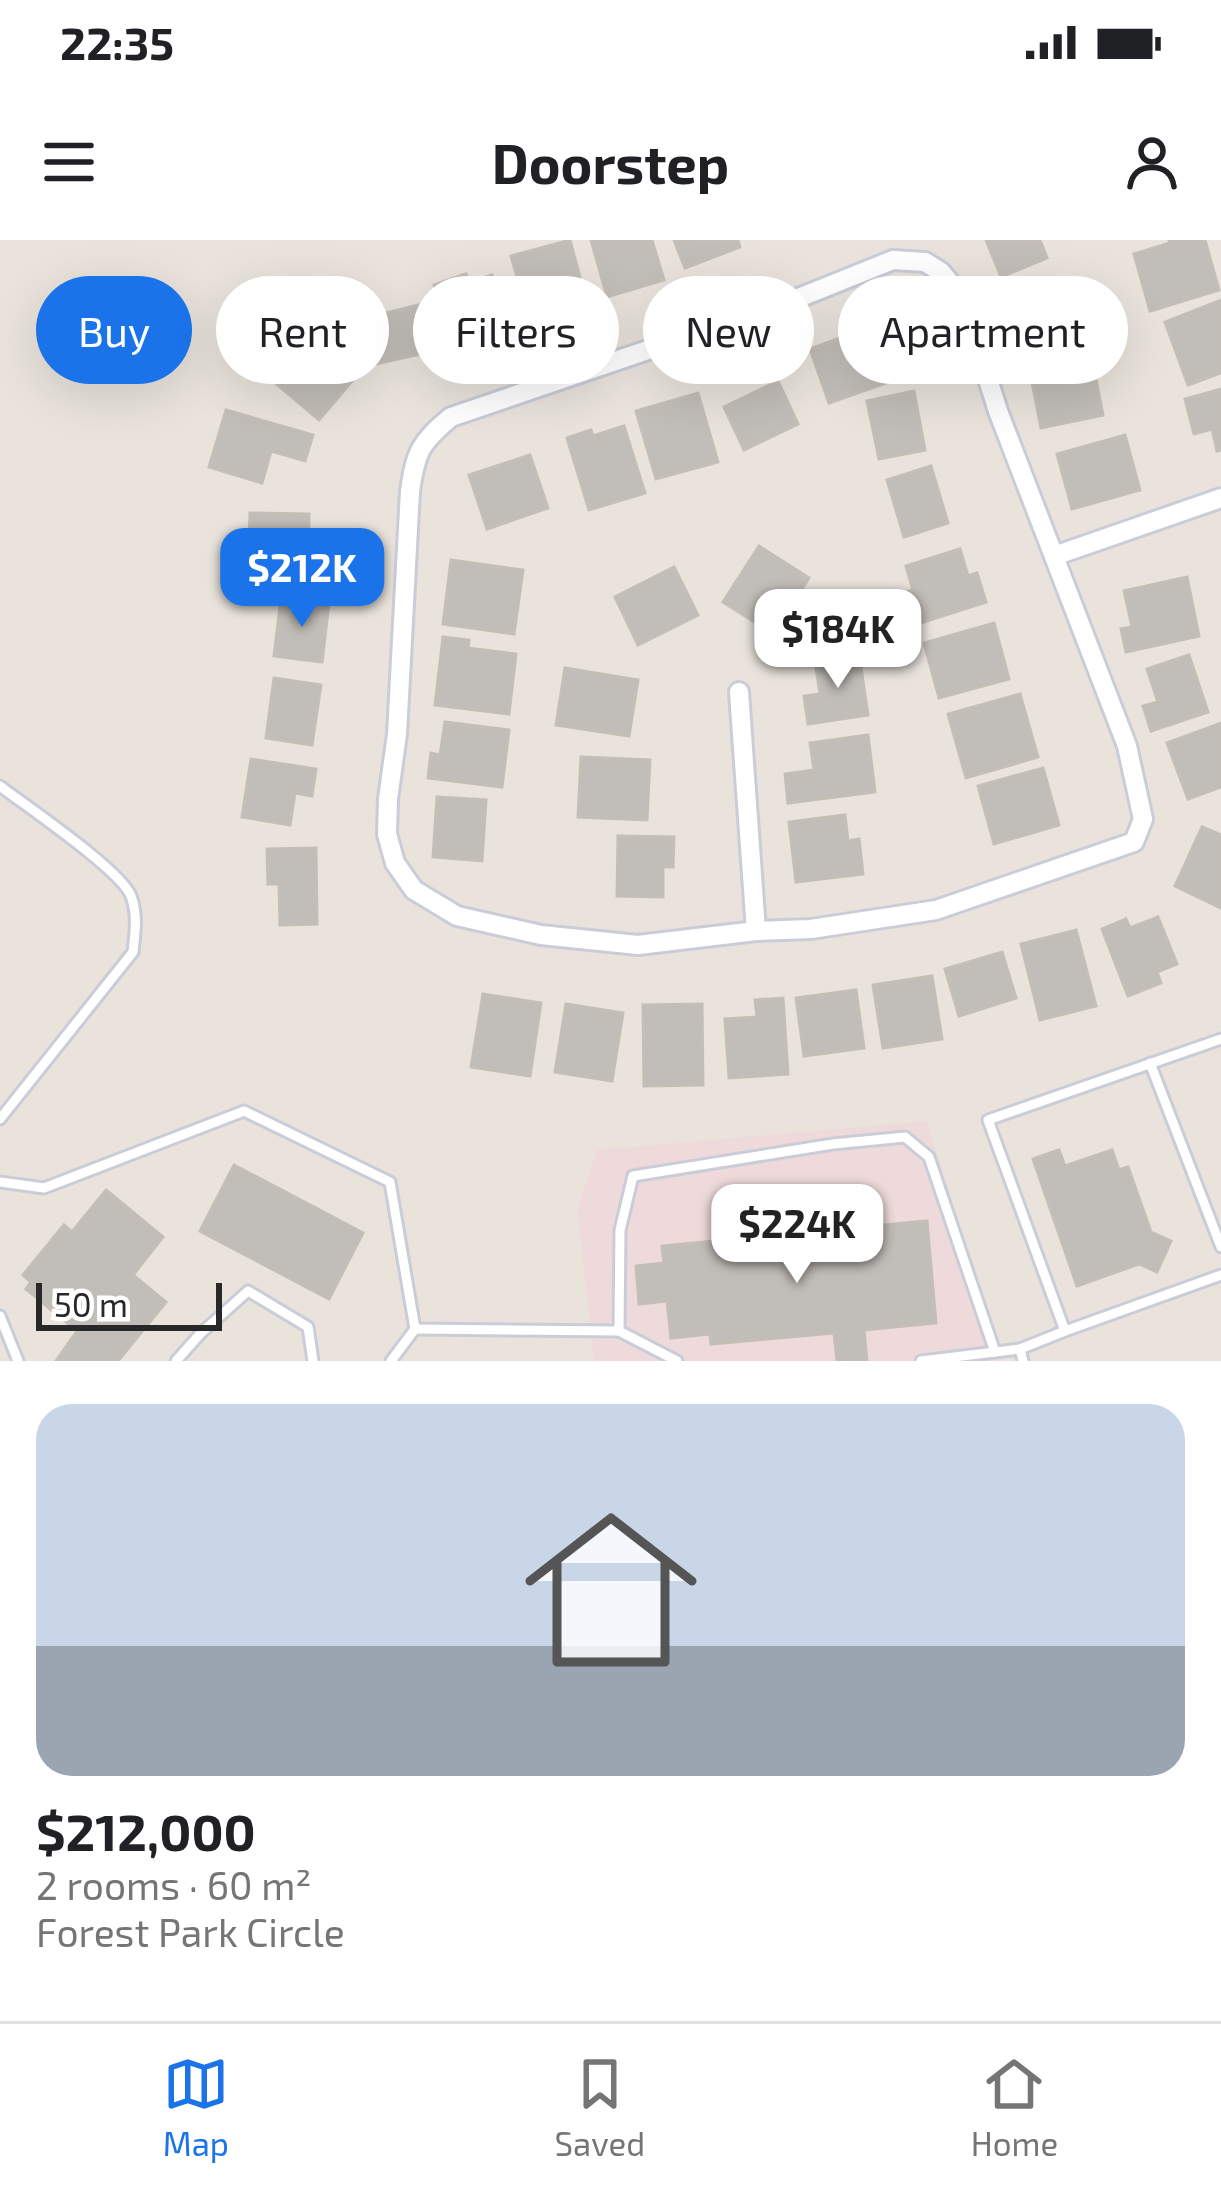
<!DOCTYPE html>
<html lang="en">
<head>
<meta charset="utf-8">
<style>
	body { margin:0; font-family:"Exo 2",sans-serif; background:#f6f6f6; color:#202124; height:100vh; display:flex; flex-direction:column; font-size:45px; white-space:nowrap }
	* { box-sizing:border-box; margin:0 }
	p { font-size:39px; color:#757577 }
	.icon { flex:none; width:66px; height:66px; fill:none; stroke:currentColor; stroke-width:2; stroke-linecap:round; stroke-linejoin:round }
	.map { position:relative; height:1121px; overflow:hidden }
	.sheet { display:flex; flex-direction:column; background:#fff; flex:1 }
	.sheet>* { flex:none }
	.hud { position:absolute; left:36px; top:36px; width:1149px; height:108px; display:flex; gap:24px }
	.scale { position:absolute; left:36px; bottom:30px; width:186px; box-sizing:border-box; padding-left:12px; border:6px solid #282828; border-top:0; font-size:33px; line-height:42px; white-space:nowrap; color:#282828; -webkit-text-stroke:9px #fff; paint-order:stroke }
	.price { position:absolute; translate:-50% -102px; padding:0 27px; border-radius:24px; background:#fff; color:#222; font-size:39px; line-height:78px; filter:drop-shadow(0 3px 6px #0008) }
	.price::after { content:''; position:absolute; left:50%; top:72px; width:36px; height:27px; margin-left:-18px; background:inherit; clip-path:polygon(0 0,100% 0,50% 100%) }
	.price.active { background:#1a73e8; color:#fff }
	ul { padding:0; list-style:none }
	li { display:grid; align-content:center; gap:24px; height:636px; padding:0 36px }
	li span { display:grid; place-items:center; height:372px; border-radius:36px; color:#555 }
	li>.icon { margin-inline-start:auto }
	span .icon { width:216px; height:216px; fill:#fffc; stroke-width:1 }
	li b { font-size:51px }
	.tag { padding:0 42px; border-radius:54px; background:#fff; box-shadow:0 12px 48px #0002; font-size:42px; line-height:108px }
	.tag.active { background:#1a73e8; color:#fff }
	.status { display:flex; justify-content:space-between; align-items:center; height:84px; padding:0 60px; background:#fff; direction:ltr }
	.status svg { height:33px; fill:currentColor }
	header { display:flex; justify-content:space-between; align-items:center; height:156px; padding:0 36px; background:#fff; font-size:54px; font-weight:700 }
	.tabs { display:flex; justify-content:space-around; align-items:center; height:168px; border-top:3px solid #e0e0e0; background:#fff; font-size:33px; color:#757577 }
	.tabs a { display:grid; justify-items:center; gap:6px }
	.tabs .active { color:#1a73e8 }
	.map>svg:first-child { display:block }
	.medical { fill:#efdadb }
	.building { fill:#c1bdb8; stroke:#c4bfb6; stroke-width:3 }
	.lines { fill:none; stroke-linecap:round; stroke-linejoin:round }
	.lane-casing { stroke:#cacdd8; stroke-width:15 }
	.street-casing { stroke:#cacdd8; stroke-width:24 }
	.lane { stroke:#fff; stroke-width:9 }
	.street { stroke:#fff; stroke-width:18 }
</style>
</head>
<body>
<div class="status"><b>22:35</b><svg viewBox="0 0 49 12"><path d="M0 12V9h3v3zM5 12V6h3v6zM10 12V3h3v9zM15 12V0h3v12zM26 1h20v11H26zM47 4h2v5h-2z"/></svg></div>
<header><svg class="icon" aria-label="menu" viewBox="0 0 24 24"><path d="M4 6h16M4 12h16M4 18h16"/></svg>Doorstep<svg class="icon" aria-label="person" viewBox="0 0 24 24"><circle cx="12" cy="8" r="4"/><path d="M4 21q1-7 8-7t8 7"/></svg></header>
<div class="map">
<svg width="1221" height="1121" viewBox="0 0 1221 1121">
	<rect width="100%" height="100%" fill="#e9e3dc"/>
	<!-- medical -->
	<polygon class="medical" points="927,881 1002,1121 594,1121 577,969 597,910"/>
	<!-- building -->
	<g class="building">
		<polygon points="570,0 588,67 530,83 511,16"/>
		<polygon points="591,0 652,0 664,40 607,57"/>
		<polygon points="674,0 738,0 740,7 685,28"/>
		<polygon points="986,0 1040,0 1047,18 1001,37"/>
		<polygon points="1169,0 1205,0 1219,50 1150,71 1134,14 1170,3"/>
		<polygon points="466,34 469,43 492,35 511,86 482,97 486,106 459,115 434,45"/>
		<polygon points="1043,38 1068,93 1026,112 1002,57"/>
		<polygon points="1221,60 1221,133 1188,145 1165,82"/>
		<polygon points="422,64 433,111 376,124 365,78"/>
		<polygon points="299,82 359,133 319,180 259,129"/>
		<polygon points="884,82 903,137 829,163 810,109"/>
		<polygon points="1092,119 1103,175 1041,188 1030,132"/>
		<polygon points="778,141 798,184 744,210 724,167"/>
		<polygon points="1221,149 1221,210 1217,211 1212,189 1194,194 1185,159"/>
		<polygon points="914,151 925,210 879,219 867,161"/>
		<polygon points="698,153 718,222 656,239 636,171"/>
		<polygon points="226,170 313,195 305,221 271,211 262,243 209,227"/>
		<polygon points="624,186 645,253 589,270 567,198 591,190 593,196"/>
		<polygon points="1125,195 1140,250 1072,269 1057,214"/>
		<polygon points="530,215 548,268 487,289 469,235"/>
		<polygon points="931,226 948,283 904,297 887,240"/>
		<polygon points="250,273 309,274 308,344 283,343 284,334 248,333"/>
		<polygon points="759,306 809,338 788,371 797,377 783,400 723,362"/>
		<polygon points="960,309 968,336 977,333 986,362 914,385 904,353 913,350 906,326"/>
		<polygon points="451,320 523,330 514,394 443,384"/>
		<polygon points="674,327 698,375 638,405 615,357"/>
		<polygon points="1187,337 1199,396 1126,412 1121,389 1132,387 1124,351"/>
		<polygon points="281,358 329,363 322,422 274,416"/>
		<polygon points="994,383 1009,439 939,458 924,403"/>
		<polygon points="443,397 469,400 468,408 516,414 509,474 435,465"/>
		<polygon points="859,414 868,475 808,484 804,456 820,454 815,421"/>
		<polygon points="1189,415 1208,472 1151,491 1143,466 1158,462 1147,429"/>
		<polygon points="565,428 638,440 629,496 556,485"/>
		<polygon points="274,438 321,445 312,505 266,498"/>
		<polygon points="1020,454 1038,517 966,538 948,474"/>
		<polygon points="445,482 509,490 502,547 428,538 431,513 440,515"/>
		<polygon points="1221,483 1221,547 1188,559 1167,503"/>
		<polygon points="868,495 875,552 788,563 785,534 814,530 810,503"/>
		<polygon points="581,517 650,520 647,580 578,577"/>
		<polygon points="251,519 316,529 312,556 295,553 290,585 242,577"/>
		<polygon points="1043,528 1059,585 994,604 978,546"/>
		<polygon points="437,557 486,560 482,621 433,617"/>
		<polygon points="845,575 848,601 859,599 863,634 796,642 789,582"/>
		<polygon points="1202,587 1221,595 1221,668 1175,646"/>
		<polygon points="618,596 674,597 673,627 663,627 663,657 617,656"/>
		<polygon points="316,608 317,684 280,685 279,644 268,644 267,609"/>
		<polygon points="1158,677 1177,724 1157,732 1161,743 1128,756 1102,689 1126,679 1130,688"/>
		<polygon points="1076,690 1096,766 1040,780 1021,704"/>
		<polygon points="1002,712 1016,758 959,776 945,729"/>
		<polygon points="932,736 942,799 883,808 873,745"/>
		<polygon points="856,750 864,808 804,816 796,758"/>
		<polygon points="483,754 541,763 530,836 471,827"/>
		<polygon points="783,758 788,834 729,838 725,779 757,777 755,760"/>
		<polygon points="566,764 623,773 612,841 555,832"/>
		<polygon points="702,764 703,845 644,846 643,765"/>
		<polygon points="1059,910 1065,926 1112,910 1119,930 1128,927 1151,992 1171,1001 1157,1032 1139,1024 1077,1046 1033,919"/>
		<polygon points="234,925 363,993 329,1059 200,991"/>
		<polygon points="106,950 163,997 133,1035 166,1062 118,1121 56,1121 77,1091 26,1049 31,1042 23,1035 64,985 72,992"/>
		<polygon points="927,981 936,1083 864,1090 867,1121 837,1121 834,1093 711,1104 710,1094 671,1098 667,1061 639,1064 636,1026 664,1023 662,1006"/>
	</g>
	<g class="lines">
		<defs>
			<g id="lane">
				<path d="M 0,546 C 26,566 122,631 131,656 C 138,675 135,693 133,712 L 0,879"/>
				<polyline points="1150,823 1221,1007"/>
				<polyline points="0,942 44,948 244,871 390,942 415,1089 391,1121"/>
				<polyline points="0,1076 18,1121"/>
				<polyline points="415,1089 619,1091"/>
				<polyline points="1065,1091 1221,1035"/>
				<polyline points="176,1121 200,1094 248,1051 308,1087 313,1121"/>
				<polyline points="677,1121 619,1091 620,990 633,936 833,904 905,897 929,917 995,1112"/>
				<polyline points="921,1121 1020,1109"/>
				<polyline points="1023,1121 1020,1109 1065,1091 988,880 1221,799"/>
			</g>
			<g id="street">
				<path d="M 893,20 L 925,22 L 941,32 L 953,46 L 972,89 L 998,171 L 1127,506 L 1143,579 L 1134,602 L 936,670 L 811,689 L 756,691 L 638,705 L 541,695 L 457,676 L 414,650 L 395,623 L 387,594 L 388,559 L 397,494 L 410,251 C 416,211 420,203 451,177 L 786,63 Z"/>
				<polyline points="1054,316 1221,258"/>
				<polyline points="739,452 756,691"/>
			</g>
		</defs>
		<!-- lane casing -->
		<use href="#lane" class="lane-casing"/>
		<!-- street casing -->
		<use href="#street" class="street-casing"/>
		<!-- lane -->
		<use href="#lane" class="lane"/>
		<!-- street -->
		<use href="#street" class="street"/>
	</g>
</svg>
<div class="scale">50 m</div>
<b class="price active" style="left:302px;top:390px">$212K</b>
<b class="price" style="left:838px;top:451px">$184K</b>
<b class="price" style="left:797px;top:1046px">$224K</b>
<div class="hud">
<a class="tag active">Buy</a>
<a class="tag">Rent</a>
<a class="tag">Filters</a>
<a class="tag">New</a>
<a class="tag">Apartment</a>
</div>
</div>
<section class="sheet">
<ul>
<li><span style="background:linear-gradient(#c9d6e8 65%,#9aa5b1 0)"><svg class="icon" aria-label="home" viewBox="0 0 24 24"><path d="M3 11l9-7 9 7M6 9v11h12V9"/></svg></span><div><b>$212,000</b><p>2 rooms · 60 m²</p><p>Forest Park Circle</p></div></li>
</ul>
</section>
<nav class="tabs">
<a class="active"><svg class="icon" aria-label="map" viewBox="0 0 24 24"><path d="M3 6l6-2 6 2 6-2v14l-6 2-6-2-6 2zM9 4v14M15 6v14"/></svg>Map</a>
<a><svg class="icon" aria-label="saved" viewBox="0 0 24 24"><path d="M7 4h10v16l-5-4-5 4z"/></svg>Saved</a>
<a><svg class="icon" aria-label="home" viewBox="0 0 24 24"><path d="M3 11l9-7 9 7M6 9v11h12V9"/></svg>Home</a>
</nav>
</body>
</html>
